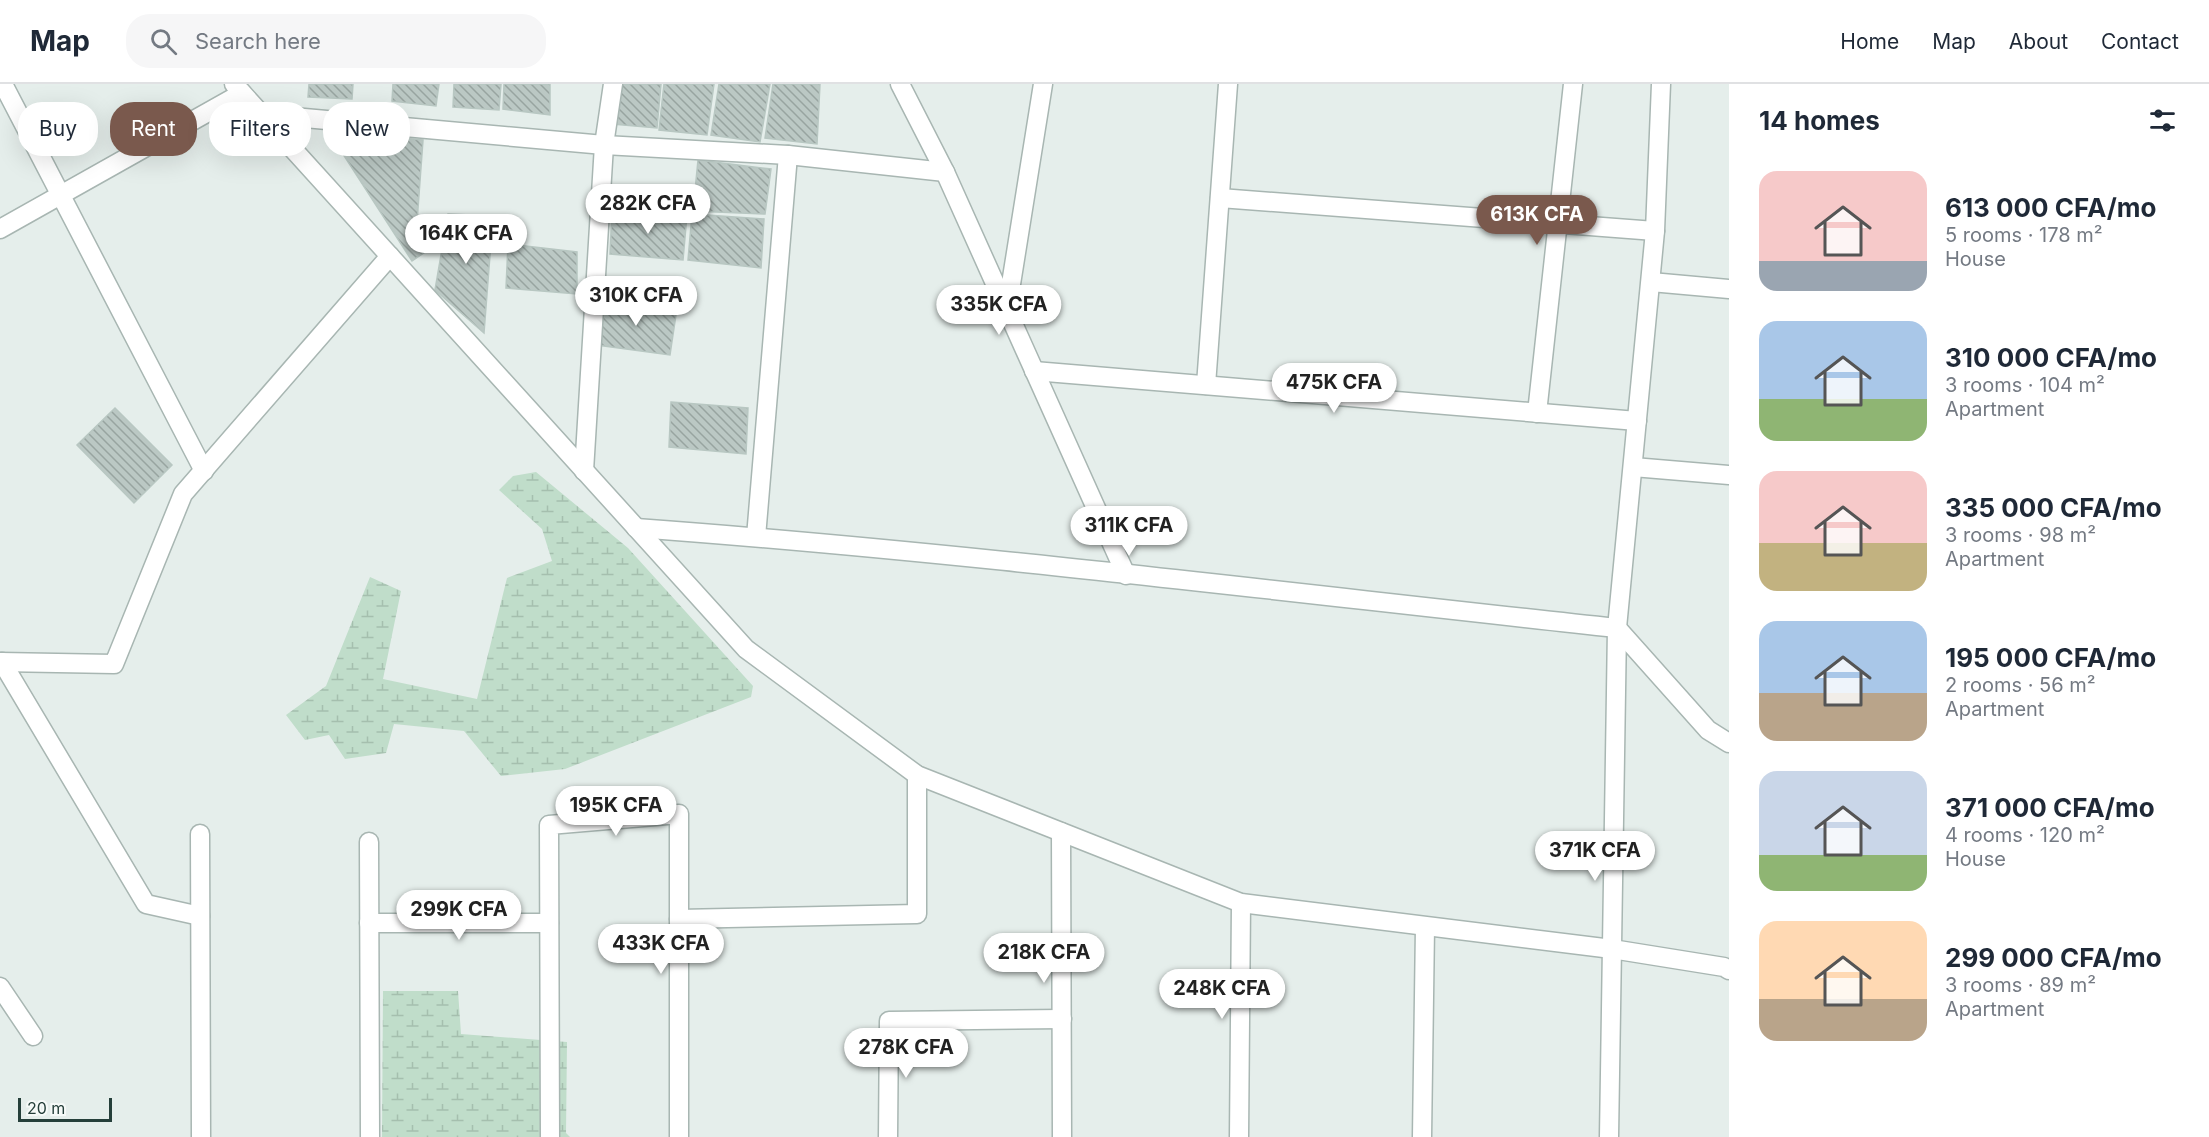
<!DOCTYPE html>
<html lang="en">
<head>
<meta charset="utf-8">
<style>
	body { margin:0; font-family:Inter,sans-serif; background:#f6f6f7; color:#1f2937; height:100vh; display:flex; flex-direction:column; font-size:22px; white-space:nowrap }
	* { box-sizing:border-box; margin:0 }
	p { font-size:20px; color:#747a83 }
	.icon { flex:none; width:33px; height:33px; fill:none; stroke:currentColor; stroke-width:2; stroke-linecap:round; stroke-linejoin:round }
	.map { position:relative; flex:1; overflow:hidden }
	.drawer { display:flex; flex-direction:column; background:#fff; width:480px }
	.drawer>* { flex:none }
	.banner { position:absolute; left:18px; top:18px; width:570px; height:54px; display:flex; gap:12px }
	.scale { position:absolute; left:18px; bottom:15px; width:94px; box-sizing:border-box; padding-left:6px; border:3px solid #253f3a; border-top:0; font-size:16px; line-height:21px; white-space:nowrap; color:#253f3a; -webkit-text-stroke:4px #f6faf8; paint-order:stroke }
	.price { position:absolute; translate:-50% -51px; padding:0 14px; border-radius:21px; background:#fff; color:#222; font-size:20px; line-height:39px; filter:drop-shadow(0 2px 3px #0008) }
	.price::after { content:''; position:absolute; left:50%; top:36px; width:18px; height:14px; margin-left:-9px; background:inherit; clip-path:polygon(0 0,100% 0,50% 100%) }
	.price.on { background:#7a594d; color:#fff }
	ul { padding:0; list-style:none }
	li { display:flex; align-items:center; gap:18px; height:150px; padding:0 30px }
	li span { display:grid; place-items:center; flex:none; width:168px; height:120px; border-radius:18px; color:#555 }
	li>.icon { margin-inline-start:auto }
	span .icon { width:72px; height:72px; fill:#fffc; stroke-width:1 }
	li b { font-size:26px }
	h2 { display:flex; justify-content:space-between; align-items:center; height:72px; padding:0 30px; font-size:26px }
	.tag { padding:0 21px; border-radius:24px; background:#fff; box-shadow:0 6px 24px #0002; font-size:21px; line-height:54px }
	.tag.on { background:#7a594d; color:#fff }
	header { display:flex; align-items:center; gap:36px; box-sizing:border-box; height:84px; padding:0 30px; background:#fff; border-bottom:2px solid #e0e1e3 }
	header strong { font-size:28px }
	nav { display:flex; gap:33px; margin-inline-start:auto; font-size:21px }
	.search { width:420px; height:54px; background:#f6f6f7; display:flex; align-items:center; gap:15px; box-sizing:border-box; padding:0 21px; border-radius:24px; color:#747a83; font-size:22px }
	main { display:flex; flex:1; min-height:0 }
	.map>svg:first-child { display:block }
	.wetland { fill:url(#wetland-marsh) }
	.building { fill:url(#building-back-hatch); stroke:#b8c7c2; stroke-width:1.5 }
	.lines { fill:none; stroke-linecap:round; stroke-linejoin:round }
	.minor-casing { stroke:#a8b6b2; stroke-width:21 }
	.minor { stroke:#fff; stroke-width:18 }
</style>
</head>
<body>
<header>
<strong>Map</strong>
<div class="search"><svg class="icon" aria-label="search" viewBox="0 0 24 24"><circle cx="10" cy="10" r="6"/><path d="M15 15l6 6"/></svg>Search here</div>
<nav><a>Home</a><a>Map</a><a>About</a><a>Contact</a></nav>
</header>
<main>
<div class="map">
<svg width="1729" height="1053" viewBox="0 0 1729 1053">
	<defs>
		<pattern id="wetland-marsh" width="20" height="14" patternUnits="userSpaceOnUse" patternTransform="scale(1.5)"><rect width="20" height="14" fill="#c0ddca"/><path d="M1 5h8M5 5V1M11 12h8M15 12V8" fill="none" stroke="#a5bfae"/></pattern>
		<pattern id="building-back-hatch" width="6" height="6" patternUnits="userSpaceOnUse" patternTransform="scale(1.5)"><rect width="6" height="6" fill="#bbc8c4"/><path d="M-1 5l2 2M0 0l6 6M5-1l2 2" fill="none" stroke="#98a4a0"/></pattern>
	</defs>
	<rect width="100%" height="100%" fill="#e5eeeb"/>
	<!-- wetland -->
	<g class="wetland">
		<polygon points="536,388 628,464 753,602 751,613 565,685 501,692 464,647 394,640 386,669 345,675 329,651 305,656 286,631 326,602 370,493 401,507 383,595 477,615 507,494 552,477 542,445 499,406 513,392"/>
		<polygon points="383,907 458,907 461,950 567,958 566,1049 570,1053 382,1053"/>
	</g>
	<!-- building -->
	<g class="building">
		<polygon points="309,0 353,0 352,15 308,13"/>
		<polygon points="393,0 439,0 436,22 392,17"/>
		<polygon points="454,0 501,0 499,26 453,23"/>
		<polygon points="504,0 550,0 550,31 503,25"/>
		<polygon points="605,0 661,0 657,44 601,39"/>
		<polygon points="664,0 714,0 707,51 659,46"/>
		<polygon points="719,0 770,0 760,58 711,51"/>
		<polygon points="773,0 820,0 817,60 765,54"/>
		<polygon points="351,50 423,56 416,152 428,166 412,177 341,67"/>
		<polygon points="698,76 771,85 765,130 693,127"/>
		<polygon points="612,127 687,131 683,176 610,170"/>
		<polygon points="448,130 493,132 484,249 435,206"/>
		<polygon points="692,130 764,135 761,184 688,176"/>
		<polygon points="508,160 577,168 577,210 506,204"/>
		<polygon points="600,215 677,224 670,271 597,261"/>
		<polygon points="671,318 748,324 746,370 669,363"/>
		<polygon points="115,324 172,381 134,419 77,361"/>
	</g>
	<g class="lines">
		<defs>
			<g id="minor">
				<polyline points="3,0 204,387"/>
				<polyline points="234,0 746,565 917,691 1241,819 1612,865 1724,883 1729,886"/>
				<polyline points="900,0 945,88 1126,491"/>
				<polyline points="260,30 604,61 788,71 945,88"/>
				<polyline points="1220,114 1655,147"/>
				<polyline points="0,145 242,9"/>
				<polyline points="1651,198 1729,205"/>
				<polyline points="1007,225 1043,0"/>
				<polyline points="1034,287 1637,337"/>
				<polyline points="1206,301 1228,0"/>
				<polyline points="1537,329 1573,0"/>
				<polyline points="1633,383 1729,391"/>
				<polyline points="584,387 604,61 613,0"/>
				<path d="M 636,444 C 964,468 1291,509 1617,544 L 1708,646 L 1729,659"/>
				<polyline points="756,453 788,71"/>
				<polyline points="0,578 114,580 183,410 390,172"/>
				<polyline points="2,578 146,820 200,832"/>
				<polyline points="1061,748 1062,1053"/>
				<polyline points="200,750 201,1053"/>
				<polyline points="369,758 370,1053"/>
				<polyline points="679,835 917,830 917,691"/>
				<polyline points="369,839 549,839"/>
				<polyline points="0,903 33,952"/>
				<polyline points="550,1053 549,741 679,730 679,1053"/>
				<polyline points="888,1053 889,937 1062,935"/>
				<polyline points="1239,1053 1241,819"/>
				<polyline points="1422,1053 1425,843"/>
				<polyline points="1609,1053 1617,544 1655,147 1661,0"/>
			</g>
		</defs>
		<!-- minor casing -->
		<use href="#minor" class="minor-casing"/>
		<!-- minor -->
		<use href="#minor" class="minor"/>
	</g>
</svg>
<div class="scale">20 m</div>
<b class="price" style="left:648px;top:151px">282K CFA</b>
<b class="price on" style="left:1537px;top:162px">613K CFA</b>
<b class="price" style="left:466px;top:181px">164K CFA</b>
<b class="price" style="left:636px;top:243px">310K CFA</b>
<b class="price" style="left:999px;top:252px">335K CFA</b>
<b class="price" style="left:1334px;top:330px">475K CFA</b>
<b class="price" style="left:1129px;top:473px">311K CFA</b>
<b class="price" style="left:616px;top:753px">195K CFA</b>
<b class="price" style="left:1595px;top:798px">371K CFA</b>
<b class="price" style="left:459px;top:857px">299K CFA</b>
<b class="price" style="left:661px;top:891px">433K CFA</b>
<b class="price" style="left:1044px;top:900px">218K CFA</b>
<b class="price" style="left:1222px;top:936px">248K CFA</b>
<b class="price" style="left:906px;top:995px">278K CFA</b>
<div class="banner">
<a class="tag">Buy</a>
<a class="tag on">Rent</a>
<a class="tag">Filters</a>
<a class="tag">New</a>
</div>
</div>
<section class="drawer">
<h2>14 homes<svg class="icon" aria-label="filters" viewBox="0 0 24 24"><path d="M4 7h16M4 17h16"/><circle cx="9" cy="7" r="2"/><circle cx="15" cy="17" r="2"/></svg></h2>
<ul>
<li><span style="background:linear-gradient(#f6c9c9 75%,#9aa5b1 0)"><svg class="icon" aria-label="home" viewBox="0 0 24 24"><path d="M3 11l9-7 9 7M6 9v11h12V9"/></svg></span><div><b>613 000 CFA/mo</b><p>5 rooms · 178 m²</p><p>House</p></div></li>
<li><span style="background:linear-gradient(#a9c7e8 65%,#8fb573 0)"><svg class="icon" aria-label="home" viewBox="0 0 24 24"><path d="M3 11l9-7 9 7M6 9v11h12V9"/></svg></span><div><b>310 000 CFA/mo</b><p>3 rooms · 104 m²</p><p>Apartment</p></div></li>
<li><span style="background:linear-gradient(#f6c9c9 60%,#c2b280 0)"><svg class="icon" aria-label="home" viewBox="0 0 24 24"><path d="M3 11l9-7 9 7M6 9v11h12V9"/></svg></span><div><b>335 000 CFA/mo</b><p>3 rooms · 98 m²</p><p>Apartment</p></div></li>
<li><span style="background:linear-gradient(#a9c7e8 60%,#b9a48a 0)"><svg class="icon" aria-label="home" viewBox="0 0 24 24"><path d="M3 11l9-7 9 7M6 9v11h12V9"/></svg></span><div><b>195 000 CFA/mo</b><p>2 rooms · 56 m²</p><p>Apartment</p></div></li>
<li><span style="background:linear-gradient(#c9d6e8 70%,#8fb573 0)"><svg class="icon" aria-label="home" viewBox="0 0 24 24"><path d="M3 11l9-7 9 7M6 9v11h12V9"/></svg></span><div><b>371 000 CFA/mo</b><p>4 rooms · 120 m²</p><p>House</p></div></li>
<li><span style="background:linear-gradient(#ffd9b3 65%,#b9a48a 0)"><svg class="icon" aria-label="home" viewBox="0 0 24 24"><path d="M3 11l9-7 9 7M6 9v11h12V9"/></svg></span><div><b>299 000 CFA/mo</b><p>3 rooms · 89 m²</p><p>Apartment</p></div></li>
</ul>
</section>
</main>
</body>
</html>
